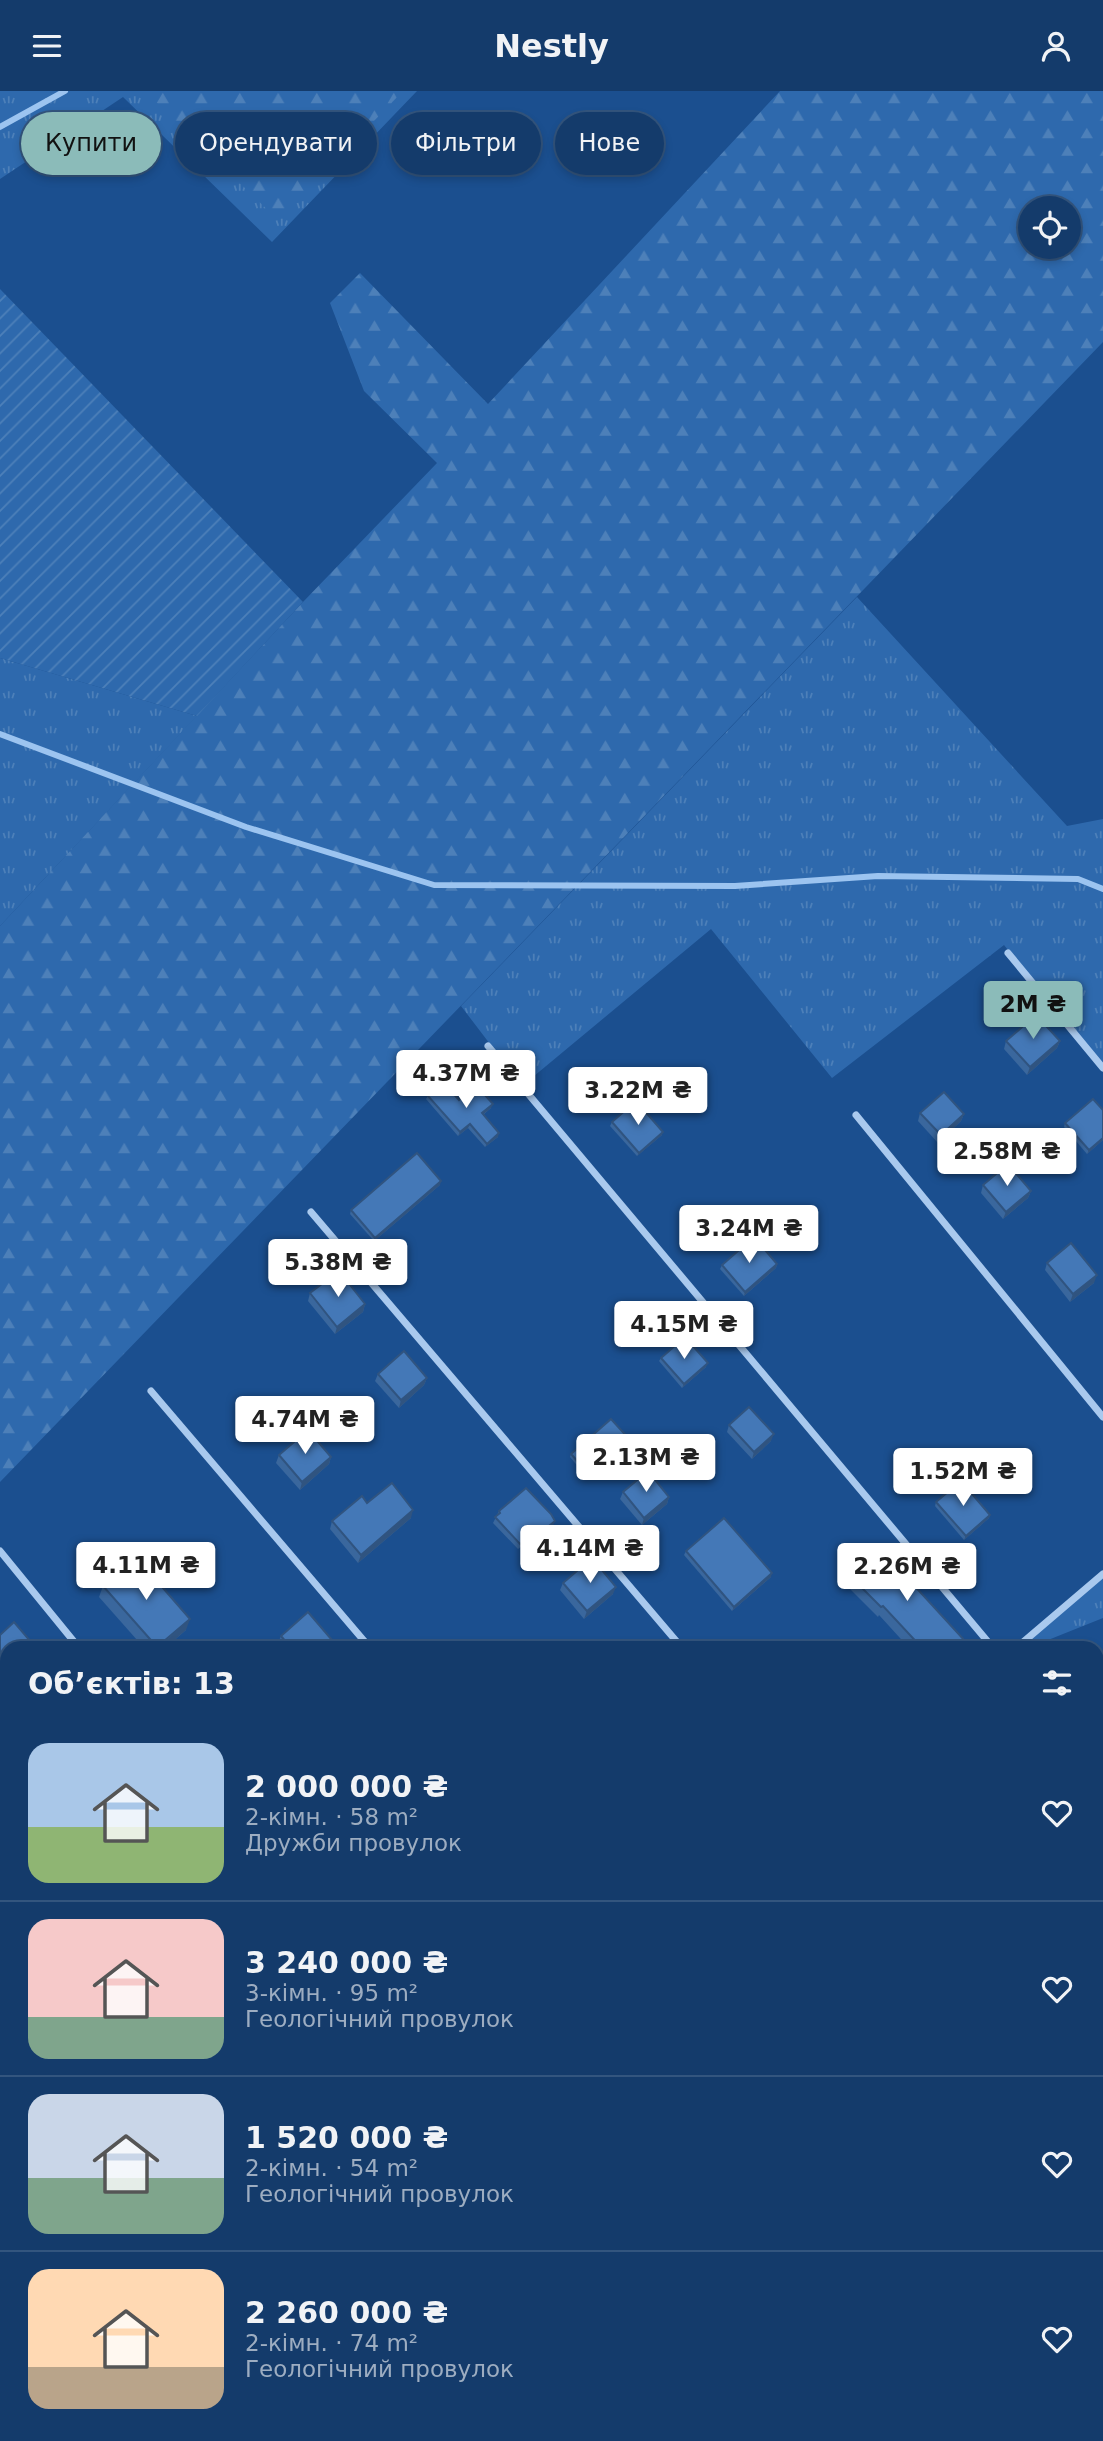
<!DOCTYPE html>
<html lang="uk">
<head>
<meta charset="utf-8">
<style>
	body { margin:0; font-family:"DejaVu Sans",sans-serif; background:#214673; color:#f1f3f6; height:100vh; display:flex; flex-direction:column; font-size:26px; white-space:nowrap }
	* { box-sizing:border-box; margin:0 }
	p { font-size:23px; color:#9dadc1 }
	.icon { flex:none; width:38px; height:38px; fill:none; stroke:currentColor; stroke-width:2; stroke-linecap:round; stroke-linejoin:round }
	.map { position:relative; flex:1; overflow:hidden }
	.panel { position:absolute; left:0px; top:1550px; width:1104px; height:800px; display:flex; flex-direction:column; background:#143b6b; border-radius:21px 21px 0 0; box-shadow:0 4px 10px #0003,0 0 0 2px #33557e }
	.panel>* { flex:none }
	.guide { position:absolute; left:21px; top:21px; width:700px; height:63px; display:flex; gap:14px }
	.tools { position:absolute; left:1018px; top:105px; display:grid; gap:14px }
	.tools a { display:grid; place-items:center; width:63px; height:63px; border-radius:50%; background:#143b6b; box-shadow:0 4px 10px #0003,0 0 0 2px #33557e; font-size:35px }
	.price { position:absolute; translate:-50% -60px; padding:0 16px; border-radius:7px; background:#fff; color:#222; font-size:23px; line-height:46px; filter:drop-shadow(0 2px 4px #0008) }
	.price::after { content:''; position:absolute; left:50%; top:42px; width:21px; height:16px; margin-left:-10px; background:inherit; clip-path:polygon(0 0,100% 0,50% 100%) }
	.price.active { background:#8bbbb9; color:#111 }
	ul { padding:0; list-style:none }
	li { display:flex; align-items:center; gap:21px; height:175px; padding:0 28px }
	li+li { border-top:2px solid #33557e }
	li span { display:grid; place-items:center; flex:none; width:196px; height:140px; border-radius:21px; color:#555 }
	li>.icon { margin-inline-start:auto }
	span .icon { width:84px; height:84px; fill:#fffc; stroke-width:1 }
	li b { font-size:30px }
	h2 { display:flex; justify-content:space-between; align-items:center; height:84px; padding:0 28px; font-size:30px }
	.tag { padding:0 24px; border-radius:32px; background:#143b6b; box-shadow:0 4px 10px #0003,0 0 0 2px #33557e; font-size:24px; line-height:63px }
	.tag.active { background:#8bbbb9; color:#111 }
	header { display:flex; justify-content:space-between; align-items:center; height:91px; padding:0 28px; background:#143b6b; font-size:32px; font-weight:700 }
	.map>svg:first-child { display:block }
	.grass { fill:url(#grass-tufts) }
	.forest { fill:url(#forest-firs); fill-rule:evenodd }
	.garden { fill:url(#garden-furrows) }
	.lines { fill:none; stroke-linecap:round; stroke-linejoin:round }
	.stream { stroke:#9cc4f0; stroke-width:6 }
	.street { stroke:#a9c9ee; stroke-width:7 }
	.wall { fill:#3a679d }
	.shaded-wall { fill:#305480 }
	.building { fill:#4478b7; stroke:#305480; stroke-width:2 }
</style>
</head>
<body>
<header><svg class="icon" aria-label="menu" viewBox="0 0 24 24"><path d="M4 6h16M4 12h16M4 18h16"/></svg>Nestly<svg class="icon" aria-label="person" viewBox="0 0 24 24"><circle cx="12" cy="8" r="4"/><path d="M4 21q1-7 8-7t8 7"/></svg></header>
<div class="map">
<svg width="1103" height="2350" viewBox="0 0 1103 2350">
	<defs>
		<pattern id="grass-tufts" width="24" height="20" patternUnits="userSpaceOnUse" patternTransform="scale(1.75)"><rect width="24" height="20" fill="#2e69ad"/><path d="M3 7l-1-3M5 7V3M7 7l1-3M15 17l-1-3M17 17v-4M19 17l1-3" fill="none" stroke="#4d80b9"/></pattern>
		<pattern id="forest-firs" width="22" height="20" patternUnits="userSpaceOnUse" patternTransform="scale(1.75)"><rect width="22" height="20" fill="#2e69ad"/><path d="M5 1l3.5 6h-7zM16 11l3.5 6h-7z" fill="#4d80b9"/></pattern>
		<pattern id="garden-furrows" width="10" height="10" patternUnits="userSpaceOnUse" patternTransform="scale(1.75)"><rect width="10" height="10" fill="#2e69ad"/><path d="M-1 1l2-2M0 10L10 0M9 11l2-2" fill="none" stroke="#4d80b9"/></pattern>
	</defs>
	<rect width="100%" height="100%" fill="#1b4f8f"/>
	<!-- grass -->
	<g class="grass">
		<polygon points="0,0 417,0 272,151 123,6 0,88"/>
		<polygon points="857,506 1067,735 1103,728 1103,976 1004,854 832,987 711,838 522,995 461,915"/>
		<polygon points="0,567 197,625 0,835"/>
		<polygon points="1103,1483 1103,1527 1028,1557 1015,1558"/>
	</g>
	<!-- forest -->
	<g class="forest">
		<polygon points="161,0 403,0 278,129 153,8"/>
		<path d="M 780,0 L 1103,0 L 1103,251 L 0,1391 L 0,835 L 303,511 L 437,372 L 364,300 L 330,212 L 360,182 L 488,313 ZM 1031,117 L 1069,117 L 1069,156 L 1031,156 Z"/>
	</g>
	<!-- garden -->
	<polygon class="garden" points="0,198 303,511 197,625 0,567"/>
	<g class="lines">
		<!-- stream -->
		<g class="stream">
			<polyline points="0,36 65,0"/>
			<polyline points="0,643 246,736 434,794 735,795 878,785 1078,788 1103,798"/>
		</g>
		<!-- street -->
		<g class="street">
			<polyline points="1008,862 1103,977"/>
			<polyline points="488,955 994,1558"/>
			<polyline points="856,1024 1103,1326"/>
			<polyline points="311,1121 683,1558"/>
			<polyline points="151,1300 371,1558"/>
			<polyline points="0,1460 80,1558"/>
			<polyline points="1015,1558 1103,1483"/>
			<polyline points="1097,1763 1103,1761"/>
			<polyline points="0,1821 7,1829"/>
			<polyline points="1097,2021 1103,2019"/>
			<polyline points="0,2200 7,2209"/>
			<polyline points="1097,2271 1103,2269"/>
			<polyline points="72,2350 80,2343"/>
			<polyline points="873,2350 888,2343"/>
			<polyline points="899,2350 901,2343"/>
		</g>
	</g>
	<!-- wall -->
	<g class="wall">
		<polygon points="1006,950 1060,950 1057,957 1027,984 1004,958"/>
		<polygon points="428,1005 459,1009 491,1017 483,1024 498,1046 485,1056 468,1037 458,1045 426,1008"/>
		<polygon points="1103,1019 1103,1049 1087,1063 1064,1036 1065,1032"/>
		<polygon points="920,1022 964,1023 961,1030 938,1052 918,1030"/>
		<polygon points="612,1031 662,1044 637,1065 610,1035"/>
		<polygon points="440,1094 374,1150 350,1123 351,1119"/>
		<polygon points="983,1094 1031,1100 1028,1107 1003,1128 981,1102"/>
		<polygon points="1047,1172 1094,1192 1070,1211 1045,1179"/>
		<polygon points="777,1173 776,1177 744,1205 720,1178 722,1174"/>
		<polygon points="310,1202 365,1213 363,1221 335,1243 308,1210"/>
		<polygon points="661,1267 706,1276 682,1297 659,1270"/>
		<polygon points="378,1283 427,1287 424,1294 399,1317 375,1290"/>
		<polygon points="729,1334 771,1350 752,1368 727,1341"/>
		<polygon points="631,1350 630,1354 589,1389 570,1366 571,1363"/>
		<polygon points="279,1364 331,1366 329,1373 300,1399 276,1372"/>
		<polygon points="623,1401 669,1406 667,1413 642,1434 620,1408"/>
		<polygon points="936,1411 990,1424 989,1427 964,1449 935,1415"/>
		<polygon points="367,1412 411,1427 358,1472 330,1438 332,1430"/>
		<polygon points="499,1420 553,1435 525,1459 522,1455 518,1458 493,1432"/>
		<polygon points="686,1460 771,1486 732,1520 684,1464"/>
		<polygon points="852,1487 910,1491 963,1558 910,1558 879,1524 878,1526 848,1496"/>
		<polygon points="563,1492 613,1503 584,1528 560,1499"/>
		<polygon points="103,1495 186,1539 164,1558 145,1558 99,1506"/>
		<polygon points="0,1544 7,1558 7,1591 0,1583"/>
		<polygon points="281,1545 329,1557 328,1558 283,1558 278,1552"/>
		<polygon points="1103,1941 1103,1976 1097,1961 1097,1943"/>
		<polygon points="264,2343 295,2343 297,2350 267,2350"/>
		<polygon points="319,2343 349,2343 352,2350 322,2350"/>
		<polygon points="586,2343 614,2343 616,2349 616,2350 588,2350"/>
		<polygon points="647,2343 677,2343 680,2350 649,2350"/>
		<polygon points="713,2343 742,2343 744,2350 715,2350"/>
	</g>
	<!-- shaded-wall -->
	<g class="shaded-wall">
		<polygon points="1060,950 1057,957 1027,984 1030,976"/>
		<polygon points="493,1013 491,1017 480,1026 482,1022"/>
		<polygon points="964,1023 961,1030 938,1052 941,1044"/>
		<polygon points="470,1033 468,1037 458,1045 460,1041"/>
		<polygon points="663,1041 662,1044 637,1065 639,1062"/>
		<polygon points="499,1042 498,1046 485,1056 487,1053"/>
		<polygon points="1103,1047 1103,1049 1087,1063 1089,1059"/>
		<polygon points="441,1090 440,1094 374,1150 375,1147"/>
		<polygon points="1031,1100 1028,1107 1003,1128 1006,1121"/>
		<polygon points="777,1173 776,1177 744,1205 745,1201"/>
		<polygon points="1097,1184 1094,1192 1070,1211 1073,1203"/>
		<polygon points="365,1213 363,1221 335,1243 337,1236"/>
		<polygon points="708,1272 706,1276 682,1297 684,1293"/>
		<polygon points="427,1287 424,1294 399,1317 401,1309"/>
		<polygon points="774,1343 771,1350 752,1368 754,1361"/>
		<polygon points="631,1350 630,1354 589,1389 591,1385"/>
		<polygon points="331,1366 329,1373 300,1399 302,1391"/>
		<polygon points="669,1406 667,1413 642,1434 644,1427"/>
		<polygon points="413,1419 411,1427 358,1472 361,1464"/>
		<polygon points="990,1424 989,1427 964,1449 966,1445"/>
		<polygon points="555,1430 553,1435 525,1459 527,1453"/>
		<polygon points="772,1482 771,1486 732,1520 734,1516"/>
		<polygon points="616,1496 613,1503 584,1528 587,1520"/>
		<polygon points="190,1528 186,1539 164,1558 157,1558"/>
		<polygon points="332,1549 329,1557 322,1558"/>
		<polygon points="7,1726 7,1731 0,1737 0,1732"/>
		<polygon points="1103,2085 1101,2092 1097,2094 1097,2087"/>
		<polygon points="7,2262 7,2267 0,2273 0,2268"/>
		<polygon points="383,2343 399,2343 382,2348"/>
		<polygon points="779,2343 790,2343 778,2347"/>
	</g>
	<!-- building -->
	<g class="building">
		<polygon points="1036,924 1060,950 1030,976 1006,950"/>
		<polygon points="443,991 459,1009 476,994 493,1013 482,1022 499,1042 487,1053 470,1033 460,1041 428,1005"/>
		<polygon points="944,1001 964,1023 941,1044 920,1022"/>
		<polygon points="1093,1008 1103,1019 1103,1047 1089,1059 1065,1032"/>
		<polygon points="636,1010 663,1041 639,1062 612,1031"/>
		<polygon points="417,1062 441,1090 375,1147 351,1119"/>
		<polygon points="1008,1073 1031,1100 1006,1121 983,1094"/>
		<polygon points="754,1146 777,1173 745,1201 722,1174"/>
		<polygon points="1071,1152 1097,1184 1073,1203 1047,1172"/>
		<polygon points="339,1180 365,1213 337,1236 310,1202"/>
		<polygon points="685,1246 708,1272 684,1293 661,1267"/>
		<polygon points="404,1260 427,1287 401,1309 378,1283"/>
		<polygon points="749,1316 774,1343 754,1361 729,1334"/>
		<polygon points="611,1328 631,1350 591,1385 571,1363"/>
		<polygon points="308,1339 331,1366 302,1391 279,1364"/>
		<polygon points="648,1380 669,1406 644,1427 623,1401"/>
		<polygon points="961,1390 990,1424 966,1445 936,1411"/>
		<polygon points="392,1392 413,1419 361,1464 332,1430 362,1405 367,1412"/>
		<polygon points="526,1397 551,1423 555,1430 527,1453 524,1450 520,1453 495,1426 500,1422 499,1420"/>
		<polygon points="724,1427 772,1482 734,1516 686,1460"/>
		<polygon points="882,1457 912,1487 909,1489 966,1551 959,1558 923,1558 883,1515 881,1516 852,1487"/>
		<polygon points="136,1466 190,1528 157,1556 103,1495"/>
		<polygon points="592,1467 616,1496 587,1520 563,1492"/>
		<polygon points="308,1521 332,1549 322,1558 292,1558 281,1545"/>
		<polygon points="14,1531 37,1558 7,1558 7,1580 0,1573 0,1544"/>
		<polygon points="0,1694 7,1702 7,1726 0,1732"/>
		<polygon points="1103,1941 1103,1962 1097,1947 1097,1943"/>
		<polygon points="1097,2067 1103,2082 1103,2085 1097,2087"/>
		<polygon points="0,2236 7,2244 7,2262 0,2268"/>
		<polygon points="1103,2326 1103,2350 1039,2350 1055,2343 1097,2343 1097,2328"/>
		<polygon points="272,2343 295,2343 297,2350 275,2350"/>
		<polygon points="325,2343 349,2343 352,2350 327,2350"/>
		<polygon points="591,2343 614,2343 616,2349 613,2350 593,2350"/>
		<polygon points="652,2343 677,2343 680,2350 654,2350"/>
		<polygon points="718,2343 742,2343 744,2350 720,2350"/>
	</g>
</svg>
<div class="tools">
<a><svg class="icon" aria-label="locate" viewBox="0 0 24 24"><circle cx="12" cy="12" r="6"/><path d="M12 2v4M12 18v4M2 12h4M18 12h4"/></svg></a>
</div>
<b class="price active" style="left:1033px;top:950px">2M ₴</b>
<b class="price" style="left:466px;top:1019px">4.37M ₴</b>
<b class="price" style="left:638px;top:1036px">3.22M ₴</b>
<b class="price" style="left:1007px;top:1097px">2.58M ₴</b>
<b class="price" style="left:749px;top:1174px">3.24M ₴</b>
<b class="price" style="left:338px;top:1208px">5.38M ₴</b>
<b class="price" style="left:684px;top:1270px">4.15M ₴</b>
<b class="price" style="left:305px;top:1365px">4.74M ₴</b>
<b class="price" style="left:646px;top:1403px">2.13M ₴</b>
<b class="price" style="left:963px;top:1417px">1.52M ₴</b>
<b class="price" style="left:590px;top:1494px">4.14M ₴</b>
<b class="price" style="left:146px;top:1511px">4.11M ₴</b>
<b class="price" style="left:907px;top:1512px">2.26M ₴</b>
<div class="guide">
<a class="tag active">Купити</a>
<a class="tag">Орендувати</a>
<a class="tag">Фільтри</a>
<a class="tag">Нове</a>
</div>
<section class="panel">
<h2>Об’єктів: 13<svg class="icon" aria-label="filters" viewBox="0 0 24 24"><path d="M4 7h16M4 17h16"/><circle cx="9" cy="7" r="2"/><circle cx="15" cy="17" r="2"/></svg></h2>
<ul>
<li><span style="background:linear-gradient(#a9c7e8 60%,#8fb573 0)"><svg class="icon" aria-label="home" viewBox="0 0 24 24"><path d="M3 11l9-7 9 7M6 9v11h12V9"/></svg></span><div><b>2 000 000 ₴</b><p>2-кімн. · 58 m²</p><p>Дружби провулок</p></div><svg class="icon" aria-label="heart" viewBox="0 0 24 24"><path d="M12 20l-8-8c-3-5 5-10 8-4 3-6 11-1 8 4z"/></svg></li>
<li><span style="background:linear-gradient(#f6c9c9 70%,#7fa58c 0)"><svg class="icon" aria-label="home" viewBox="0 0 24 24"><path d="M3 11l9-7 9 7M6 9v11h12V9"/></svg></span><div><b>3 240 000 ₴</b><p>3-кімн. · 95 m²</p><p>Геологічний провулок</p></div><svg class="icon" aria-label="heart" viewBox="0 0 24 24"><path d="M12 20l-8-8c-3-5 5-10 8-4 3-6 11-1 8 4z"/></svg></li>
<li><span style="background:linear-gradient(#c9d6e8 60%,#7fa58c 0)"><svg class="icon" aria-label="home" viewBox="0 0 24 24"><path d="M3 11l9-7 9 7M6 9v11h12V9"/></svg></span><div><b>1 520 000 ₴</b><p>2-кімн. · 54 m²</p><p>Геологічний провулок</p></div><svg class="icon" aria-label="heart" viewBox="0 0 24 24"><path d="M12 20l-8-8c-3-5 5-10 8-4 3-6 11-1 8 4z"/></svg></li>
<li><span style="background:linear-gradient(#ffd9b3 70%,#b9a48a 0)"><svg class="icon" aria-label="home" viewBox="0 0 24 24"><path d="M3 11l9-7 9 7M6 9v11h12V9"/></svg></span><div><b>2 260 000 ₴</b><p>2-кімн. · 74 m²</p><p>Геологічний провулок</p></div><svg class="icon" aria-label="heart" viewBox="0 0 24 24"><path d="M12 20l-8-8c-3-5 5-10 8-4 3-6 11-1 8 4z"/></svg></li>
</ul>
</section>
</div>
</body>
</html>
